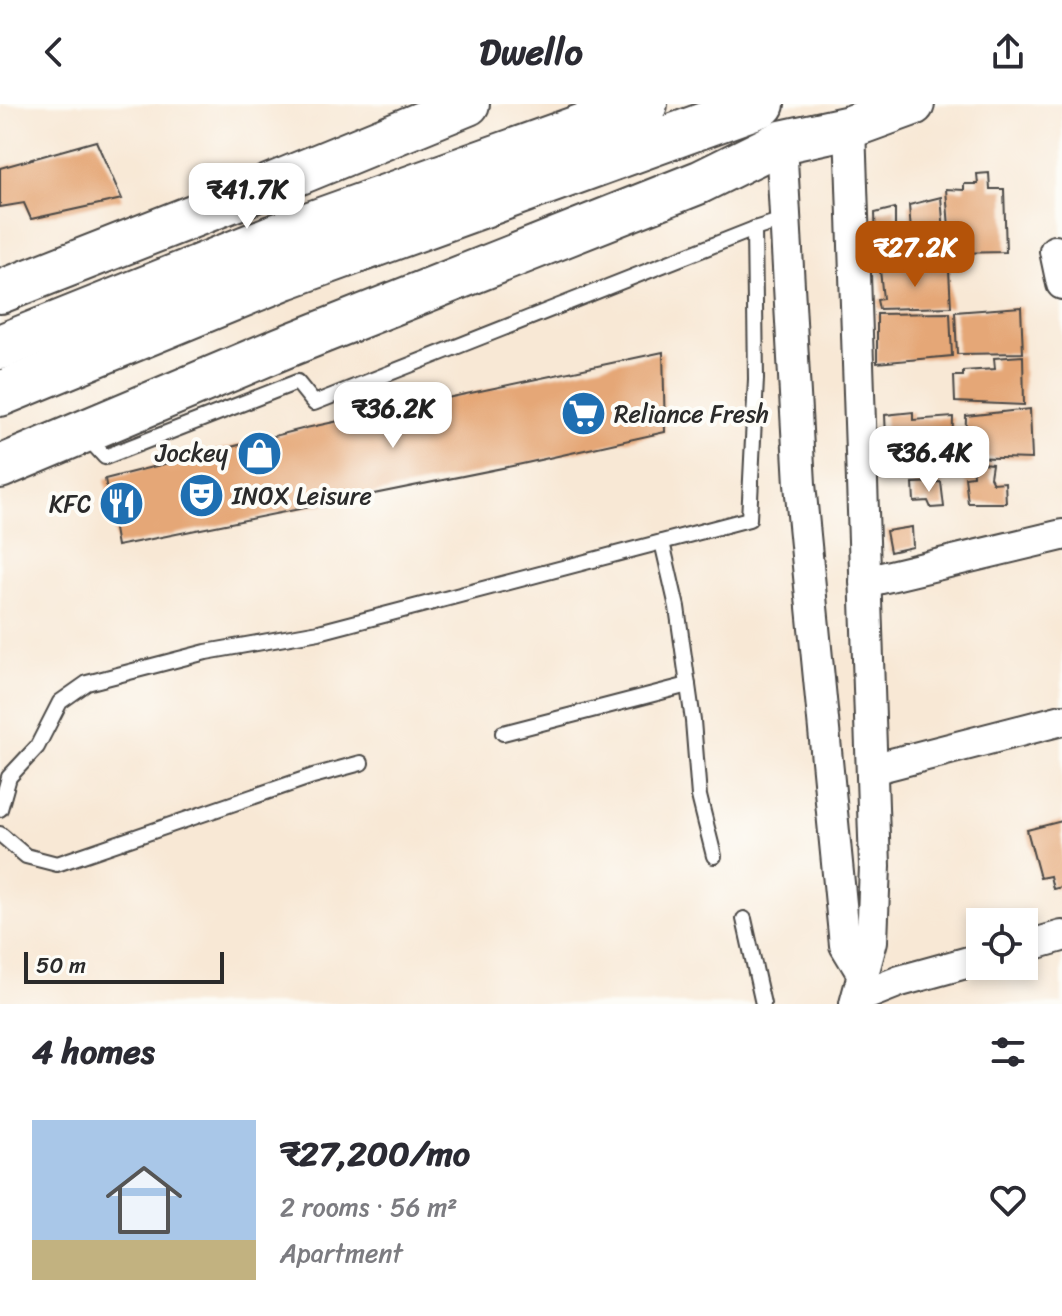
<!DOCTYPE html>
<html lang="en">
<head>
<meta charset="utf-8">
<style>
	body { margin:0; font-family:Sriracha,sans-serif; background:#f7f7f7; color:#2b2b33; height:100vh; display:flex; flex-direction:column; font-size:30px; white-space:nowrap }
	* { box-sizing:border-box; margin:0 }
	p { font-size:26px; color:#7c7c81 }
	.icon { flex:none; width:44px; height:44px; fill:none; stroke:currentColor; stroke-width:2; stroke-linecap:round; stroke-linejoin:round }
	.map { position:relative; height:900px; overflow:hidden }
	.panel { display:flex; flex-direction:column; background:#fff; flex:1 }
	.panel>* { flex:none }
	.controls { position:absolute; left:966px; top:804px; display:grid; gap:16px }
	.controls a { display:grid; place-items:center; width:72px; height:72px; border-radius:0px; background:#fff; box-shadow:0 4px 12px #0003; font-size:40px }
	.scale { position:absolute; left:24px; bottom:20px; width:200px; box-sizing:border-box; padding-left:8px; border:4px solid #2b2b2b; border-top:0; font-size:22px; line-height:28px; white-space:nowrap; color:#2b2b2b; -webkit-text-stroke:6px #fdfcf7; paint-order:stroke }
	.price { position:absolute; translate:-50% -68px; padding:0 18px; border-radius:16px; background:#fff; color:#222; font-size:26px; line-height:52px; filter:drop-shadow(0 2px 4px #0008) }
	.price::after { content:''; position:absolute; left:50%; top:48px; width:24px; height:18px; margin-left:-12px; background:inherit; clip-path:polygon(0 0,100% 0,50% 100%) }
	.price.active { background:#b45309; color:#fff }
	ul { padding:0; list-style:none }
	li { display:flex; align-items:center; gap:24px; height:200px; padding:0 32px }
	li+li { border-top:2px solid #e1e1e2 }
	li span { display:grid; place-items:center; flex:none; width:224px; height:160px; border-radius:0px; color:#555 }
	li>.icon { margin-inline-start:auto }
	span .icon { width:96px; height:96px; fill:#fffc; stroke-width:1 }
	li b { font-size:34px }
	h2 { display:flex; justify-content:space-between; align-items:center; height:96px; padding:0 32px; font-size:34px }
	header { display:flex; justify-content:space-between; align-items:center; height:104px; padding:0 32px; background:#fff; font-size:36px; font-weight:800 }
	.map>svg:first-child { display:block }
	.building { fill:#e5a777 }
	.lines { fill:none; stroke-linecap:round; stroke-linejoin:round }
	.lane-casing { stroke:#4a4744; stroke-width:18 }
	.street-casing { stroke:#4a4744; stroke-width:34 }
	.secondary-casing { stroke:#4a4744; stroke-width:46 }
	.highway-casing { stroke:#4a4744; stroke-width:48 }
	.lane { stroke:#fff; stroke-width:14 }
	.street { stroke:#fff; stroke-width:30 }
	.secondary { stroke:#fff; stroke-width:42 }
	.highway { stroke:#fff; stroke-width:44 }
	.labels { text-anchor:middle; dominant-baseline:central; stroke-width:8; stroke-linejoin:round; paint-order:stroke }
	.poi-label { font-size:24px; fill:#2b2b2b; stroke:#fdfcf7; text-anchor:start }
</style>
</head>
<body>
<header><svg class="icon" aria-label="back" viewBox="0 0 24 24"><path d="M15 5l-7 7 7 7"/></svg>Dwello<svg class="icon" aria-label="share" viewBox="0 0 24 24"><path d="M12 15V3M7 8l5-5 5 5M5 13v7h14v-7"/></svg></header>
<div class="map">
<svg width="1062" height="900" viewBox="0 0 1062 900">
	<rect width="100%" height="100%" fill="#fdfcf7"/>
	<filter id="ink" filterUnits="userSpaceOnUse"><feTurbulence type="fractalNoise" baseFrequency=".0125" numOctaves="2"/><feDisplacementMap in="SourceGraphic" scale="16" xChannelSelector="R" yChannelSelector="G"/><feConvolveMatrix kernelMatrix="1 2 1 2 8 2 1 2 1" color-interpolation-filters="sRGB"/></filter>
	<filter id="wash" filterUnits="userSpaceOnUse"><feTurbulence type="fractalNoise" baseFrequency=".006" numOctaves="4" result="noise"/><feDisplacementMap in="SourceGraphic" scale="32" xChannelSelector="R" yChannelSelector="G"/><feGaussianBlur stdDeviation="1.8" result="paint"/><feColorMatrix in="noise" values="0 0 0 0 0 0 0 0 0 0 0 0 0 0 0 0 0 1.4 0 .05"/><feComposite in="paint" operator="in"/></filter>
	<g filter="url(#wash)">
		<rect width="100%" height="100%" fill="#f8e8d5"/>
		<g id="blocks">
			<!-- building -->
			<g class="building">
				<polygon points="96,37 122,95 31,115 24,99 0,103 0,64"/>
				<polygon points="989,69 990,85 1004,85 1006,148 951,149 946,85 964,86 964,80 978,80 977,70"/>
				<polygon points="941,93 946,151 913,155 909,101"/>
				<polygon points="895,104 895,126 904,133 908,159 877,163 875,109"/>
				<polygon points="880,166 949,166 951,203 879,205 877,196 883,195"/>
				<polygon points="1021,203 1023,249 957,250 955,208"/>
				<polygon points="950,209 952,252 877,259 877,210"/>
				<polygon points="663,248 665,328 522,360 117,442 105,375 306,324"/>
				<polygon points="1023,252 1024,301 955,298 954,272 963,272 963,267 995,265 994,254"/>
				<polygon points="1030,305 1032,355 965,353 966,312"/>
				<polygon points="913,308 913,316 953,313 952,350 922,350 921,357 887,356 885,311"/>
				<polygon points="972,358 992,360 990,373 993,379 1005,378 1006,399 968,399 965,373 973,372"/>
				<polygon points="941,378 944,403 931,404 928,397 914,398 913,379"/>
				<polygon points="912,423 913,443 890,448 886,427"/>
				<polygon points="1062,717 1062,783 1053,785 1050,772 1040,774 1027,726"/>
			</g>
		</g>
	</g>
	<g filter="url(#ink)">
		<use href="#blocks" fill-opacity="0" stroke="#4a4744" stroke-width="2"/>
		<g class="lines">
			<defs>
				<g id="lane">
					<polyline points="86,332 105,353 297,278 314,299 754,125 786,115"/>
					<polyline points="662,438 677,503 693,617 699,692 714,752"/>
					<polyline points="503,629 688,581"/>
					<polyline points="0,705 9,673 37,643 60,598 87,579 206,548 319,528 749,415 756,275 754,125"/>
					<polyline points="0,730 26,752 57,760 313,672 361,659"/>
					<polyline points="744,815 763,900"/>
				</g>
				<g id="street">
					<polyline points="850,23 875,762 872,837 855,900"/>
					<polyline points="781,38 800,380 845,841 862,869"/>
					<polyline points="1055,147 1062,180"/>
					<polyline points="865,478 1062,431"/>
					<polyline points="872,665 1062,616"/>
					<polyline points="1024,843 1062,832"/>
					<polyline points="857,894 900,877 980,855"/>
				</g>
				<g id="secondary">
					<polyline points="0,188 234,96 468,0"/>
					<polyline points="0,363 282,244 700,78 781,38 850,23 913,0"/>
				</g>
				<g id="highway">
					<polyline points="0,243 274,133 645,0"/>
					<polyline points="0,290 285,173 762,0"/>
				</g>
			</defs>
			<!-- lane casing -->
			<use href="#lane" class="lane-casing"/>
			<!-- street casing -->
			<use href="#street" class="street-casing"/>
			<!-- secondary casing -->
			<use href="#secondary" class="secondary-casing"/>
			<!-- highway casing -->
			<use href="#highway" class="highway-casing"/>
			<!-- lane -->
			<use href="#lane" class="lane"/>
			<!-- street -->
			<use href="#street" class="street"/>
			<!-- secondary -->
			<use href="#secondary" class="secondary"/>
			<!-- highway -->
			<use href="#highway" class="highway"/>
		</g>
	</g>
	<!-- icons -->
	<defs>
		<symbol id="supermarket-disc" viewBox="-11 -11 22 22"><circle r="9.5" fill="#1f6fb2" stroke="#fdfcf7"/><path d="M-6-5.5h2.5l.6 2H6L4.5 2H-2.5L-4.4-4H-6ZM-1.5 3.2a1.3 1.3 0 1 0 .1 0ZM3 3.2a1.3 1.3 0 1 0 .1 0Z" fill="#fff"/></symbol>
		<symbol id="shop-disc" viewBox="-11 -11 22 22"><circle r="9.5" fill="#1f6fb2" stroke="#fdfcf7"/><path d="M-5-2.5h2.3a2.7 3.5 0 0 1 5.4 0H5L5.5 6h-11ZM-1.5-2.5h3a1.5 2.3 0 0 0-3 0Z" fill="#fff"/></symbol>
		<symbol id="theatre-disc" viewBox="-11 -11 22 22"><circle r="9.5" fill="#1f6fb2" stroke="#fdfcf7"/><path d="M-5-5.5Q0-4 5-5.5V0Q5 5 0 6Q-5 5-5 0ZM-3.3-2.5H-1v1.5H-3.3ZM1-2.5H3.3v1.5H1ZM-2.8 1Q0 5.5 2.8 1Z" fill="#fff"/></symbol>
		<symbol id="restaurant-disc" viewBox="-11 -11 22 22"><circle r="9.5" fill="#1f6fb2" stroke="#fdfcf7"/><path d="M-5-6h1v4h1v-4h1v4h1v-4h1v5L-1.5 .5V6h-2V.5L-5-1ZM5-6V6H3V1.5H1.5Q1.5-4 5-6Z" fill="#fff"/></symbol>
	</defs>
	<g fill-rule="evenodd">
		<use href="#supermarket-disc" x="558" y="284" width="51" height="51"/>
		<use href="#shop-disc" x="234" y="324" width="51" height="51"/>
		<use href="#theatre-disc" x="176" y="366" width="51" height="51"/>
		<use href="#restaurant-disc" x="96" y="374" width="51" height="51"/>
	</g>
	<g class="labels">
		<!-- poi labels -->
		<g class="poi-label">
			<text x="614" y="310">Reliance Fresh</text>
			<text x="228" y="349" text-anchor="end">Jockey</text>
			<text x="232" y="392">INOX Leisure</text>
			<text x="91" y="400" text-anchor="end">KFC</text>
		</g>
	</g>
</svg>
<div class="controls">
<a><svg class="icon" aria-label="locate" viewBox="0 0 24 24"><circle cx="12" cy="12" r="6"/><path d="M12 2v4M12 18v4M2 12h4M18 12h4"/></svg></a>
</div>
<div class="scale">50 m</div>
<b class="price" style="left:247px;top:127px">₹41.7K</b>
<b class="price active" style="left:915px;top:185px">₹27.2K</b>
<b class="price" style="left:393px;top:346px">₹36.2K</b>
<b class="price" style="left:929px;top:390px">₹36.4K</b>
</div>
<section class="panel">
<h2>4 homes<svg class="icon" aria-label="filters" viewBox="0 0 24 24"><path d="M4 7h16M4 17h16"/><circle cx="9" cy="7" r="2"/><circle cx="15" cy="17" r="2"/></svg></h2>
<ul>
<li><span style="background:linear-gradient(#a9c7e8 75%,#c2b280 0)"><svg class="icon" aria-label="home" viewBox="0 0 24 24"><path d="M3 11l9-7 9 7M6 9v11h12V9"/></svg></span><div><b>₹27,200/mo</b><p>2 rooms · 56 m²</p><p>Apartment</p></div><svg class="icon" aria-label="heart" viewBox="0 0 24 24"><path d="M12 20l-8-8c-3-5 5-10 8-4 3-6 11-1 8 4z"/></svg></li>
</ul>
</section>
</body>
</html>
